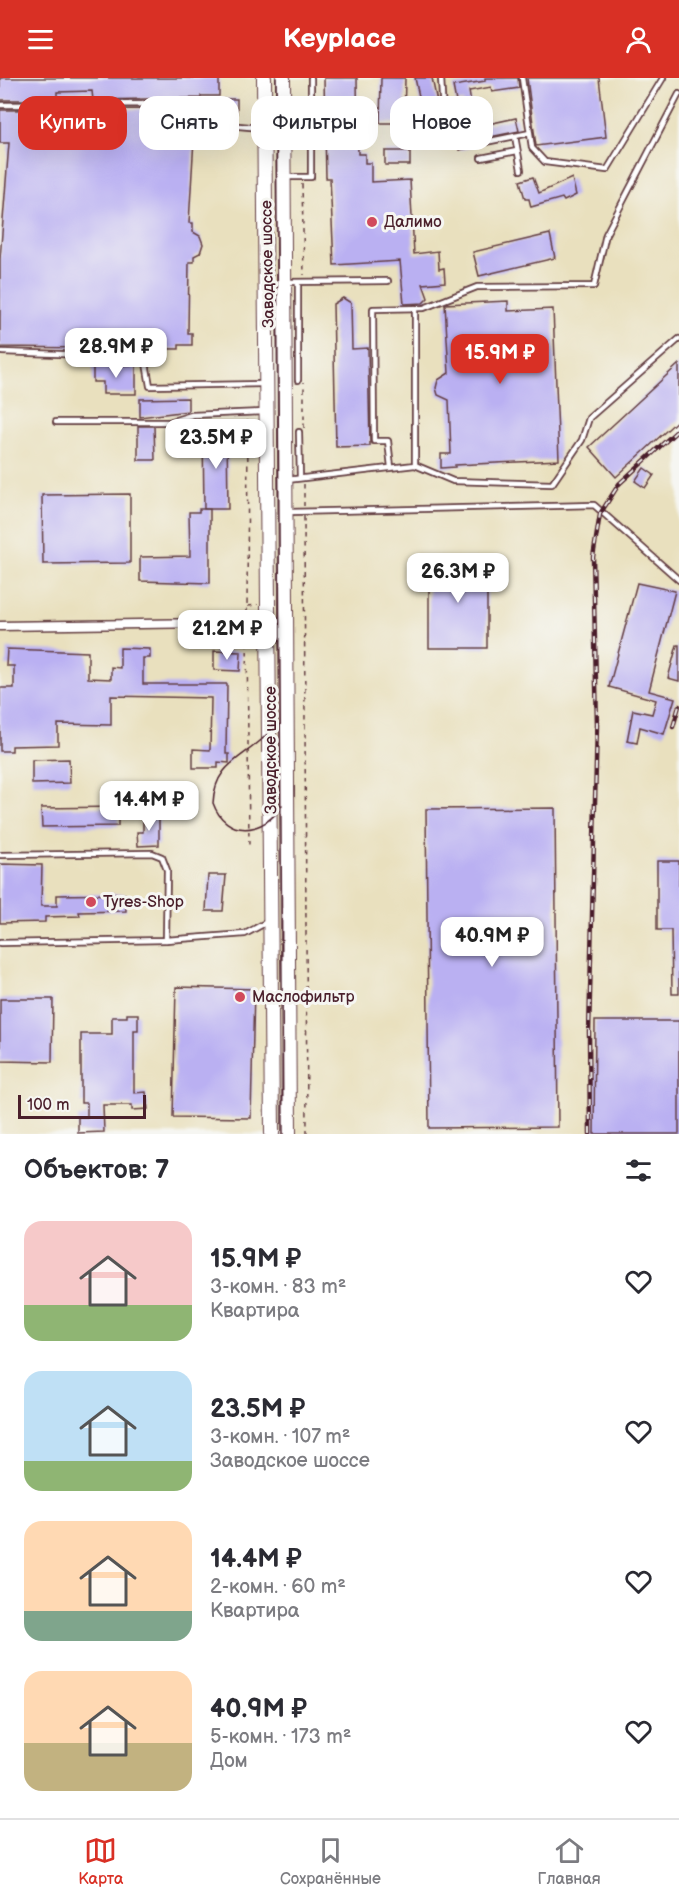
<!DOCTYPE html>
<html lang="ru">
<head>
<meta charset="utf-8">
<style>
	body { margin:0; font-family:"Balsamiq Sans",sans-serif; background:#f7f7f7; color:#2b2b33; height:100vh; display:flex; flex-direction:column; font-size:22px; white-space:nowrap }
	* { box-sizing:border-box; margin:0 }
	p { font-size:20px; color:#7c7c81 }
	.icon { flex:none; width:33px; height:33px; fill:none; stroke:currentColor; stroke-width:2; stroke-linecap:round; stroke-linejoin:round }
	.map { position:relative; height:1056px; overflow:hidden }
	.panel { display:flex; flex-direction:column; background:#fff; flex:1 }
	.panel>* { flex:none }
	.banner { position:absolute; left:18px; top:18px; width:644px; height:54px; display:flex; gap:12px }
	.scale { position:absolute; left:18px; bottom:15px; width:128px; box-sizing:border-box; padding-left:6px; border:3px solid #4a1f2b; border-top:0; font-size:16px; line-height:21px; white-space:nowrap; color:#4a1f2b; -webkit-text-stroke:4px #f6f6f2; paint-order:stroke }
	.price { position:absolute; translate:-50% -51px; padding:0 14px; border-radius:12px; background:#fff; color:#222; font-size:20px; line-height:39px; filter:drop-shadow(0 2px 3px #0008) }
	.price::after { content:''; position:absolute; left:50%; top:36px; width:18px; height:14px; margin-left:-9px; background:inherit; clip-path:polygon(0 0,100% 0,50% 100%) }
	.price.current { background:#d93025; color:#fff }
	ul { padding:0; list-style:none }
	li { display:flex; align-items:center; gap:18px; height:150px; padding:0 24px }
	li span { display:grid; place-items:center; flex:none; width:168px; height:120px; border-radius:18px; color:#555 }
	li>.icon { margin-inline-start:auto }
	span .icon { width:72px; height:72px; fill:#fffc; stroke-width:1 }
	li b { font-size:26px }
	h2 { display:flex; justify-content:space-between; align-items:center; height:72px; padding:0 24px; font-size:26px }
	.tag { padding:0 21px; border-radius:18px; background:#fff; box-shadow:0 6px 24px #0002; font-size:21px; line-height:54px }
	.tag.current { background:#d93025; color:#fff }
	header { display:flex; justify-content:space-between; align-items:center; height:78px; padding:0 24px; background:#d93025; color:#fff; font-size:27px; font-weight:600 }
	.tabs { display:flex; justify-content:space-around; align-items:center; height:84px; border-top:2px solid #e1e1e2; background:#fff; font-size:16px; color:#7c7c81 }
	.tabs a { display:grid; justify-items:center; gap:3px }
	.tabs .current { color:#d93025 }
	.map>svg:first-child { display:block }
	.building { fill:#bab0f2 }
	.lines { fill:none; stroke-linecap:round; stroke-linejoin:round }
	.service-casing { stroke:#623c41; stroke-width:8 }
	.minor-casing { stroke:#623c41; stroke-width:11 }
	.primary-casing { stroke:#623c41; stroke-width:16 }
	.path { stroke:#623c41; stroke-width:1.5; stroke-dasharray:4.5 4.5; stroke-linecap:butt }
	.service { stroke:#fff; stroke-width:4.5 }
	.minor { stroke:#fff; stroke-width:8 }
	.primary { stroke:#fff; stroke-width:14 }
	.tram { stroke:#4a1f2b; stroke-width:1.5 }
	.rail-casing { stroke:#4a1f2b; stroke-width:4.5 }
	.rail { stroke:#f6f6f2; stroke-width:2; stroke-dasharray:7; stroke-linecap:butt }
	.poi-dot { fill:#d1495b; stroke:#f6f6f2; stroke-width:2 }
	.labels { text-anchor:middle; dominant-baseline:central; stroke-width:6; stroke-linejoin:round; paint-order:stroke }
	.poi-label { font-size:16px; fill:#4a1f2b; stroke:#f6f6f2; text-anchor:start }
	.street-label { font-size:16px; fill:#4a1f2b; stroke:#f6f6f2 }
</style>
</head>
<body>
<header><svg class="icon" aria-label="menu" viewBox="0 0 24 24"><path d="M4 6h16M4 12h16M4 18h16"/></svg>Keyplace<svg class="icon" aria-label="person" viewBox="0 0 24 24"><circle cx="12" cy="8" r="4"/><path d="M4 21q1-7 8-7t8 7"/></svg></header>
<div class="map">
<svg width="679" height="1056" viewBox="0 0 679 1056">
	<rect width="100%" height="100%" fill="#f6f6f2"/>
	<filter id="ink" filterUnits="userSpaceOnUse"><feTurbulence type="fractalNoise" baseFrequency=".0167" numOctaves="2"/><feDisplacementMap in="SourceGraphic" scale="12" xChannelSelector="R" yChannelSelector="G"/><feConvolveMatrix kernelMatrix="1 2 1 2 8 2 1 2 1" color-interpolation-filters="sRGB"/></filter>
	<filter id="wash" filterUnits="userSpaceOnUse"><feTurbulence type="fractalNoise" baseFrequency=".008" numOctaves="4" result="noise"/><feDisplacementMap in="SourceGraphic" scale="24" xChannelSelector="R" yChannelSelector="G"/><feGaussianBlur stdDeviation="1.35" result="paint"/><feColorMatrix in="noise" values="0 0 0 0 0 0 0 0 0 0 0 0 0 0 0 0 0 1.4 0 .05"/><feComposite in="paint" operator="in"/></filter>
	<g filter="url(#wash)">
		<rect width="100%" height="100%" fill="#e9e0be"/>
		<g id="blocks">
			<!-- building -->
			<g class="building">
				<polygon points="0,0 219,0 219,18 201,18 201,20 93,22 92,13 57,14 57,22 0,22"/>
				<polygon points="324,0 357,0 358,76 365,76 365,85 371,85 371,104 410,102 414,176 438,173 439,191 444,190 445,204 423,206 428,220 423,225 404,226 400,183 334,187 330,100 326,100"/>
				<polygon points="381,0 405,0 404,45 380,45"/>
				<polygon points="415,0 432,0 437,24 421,28"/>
				<polygon points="485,0 518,0 519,10 492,14 491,9 469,13 472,32 485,30 488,46 516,40 519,53 475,62 472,64 473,69 459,72 455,53 468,50 463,23 456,24 453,8 485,3"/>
				<polygon points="527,0 599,0 606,59 536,68"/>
				<rect x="221" y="21" width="16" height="16"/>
				<polygon points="165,31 166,61 194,61 189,145 193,145 193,154 200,158 203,166 200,175 194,178 194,184 189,184 188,255 192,255 192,267 179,267 179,271 0,269 0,181 9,65 0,65 0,32"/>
				<rect x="385" y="73" width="25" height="14"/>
				<polygon points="533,99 539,115 572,100 576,117 564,123 562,120 531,129 529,121 525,121 520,103"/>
				<polygon points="550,156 555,180 479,198 473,174"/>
				<polygon points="343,220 351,225 352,271 368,270 370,368 336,369 333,226"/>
				<polygon points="508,223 508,233 553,231 559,382 455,387 455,389 441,390 441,376 451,376 449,322 438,317 436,310 438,302 449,295 445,226"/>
				<polygon points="679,286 679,341 616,399 589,369"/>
				<polygon points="102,287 136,287 136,316 103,316 103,304 93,304 93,289"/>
				<polygon points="188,320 188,333 140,339 140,321"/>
				<polygon points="138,348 154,348 155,382 138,382"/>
				<polygon points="203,354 227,354 228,431 204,431"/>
				<polygon points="644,390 654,397 645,410 635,403"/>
				<polygon points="130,416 130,485 43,486 42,417"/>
				<polygon points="199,431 210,431 210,505 140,503 140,479 190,478 189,434 199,434"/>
				<rect x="429" y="481" width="58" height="89"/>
				<polygon points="637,505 675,513 649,613 675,620 664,656 640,649 637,665 627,663 633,632 652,636 656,622 609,609"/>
				<polygon points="677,567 679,567 679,603 668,600"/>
				<polygon points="120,570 150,571 150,580 143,580 143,606 227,606 226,676 229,676 229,685 218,684 218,690 193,690 193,671 210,672 211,620 111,618 111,647 58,646 58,667 12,668 12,673 0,673 0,610 14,610 14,588 6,588 7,571 88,574 88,600 111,601 111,589 120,590"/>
				<polygon points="214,573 241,574 240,593 214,592"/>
				<polygon points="69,681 70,705 32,706 32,682"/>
				<polygon points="124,711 149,711 150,722 124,723"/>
				<polygon points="118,729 118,748 42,749 41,730"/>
				<polygon points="555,730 558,1049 429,1050 426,731"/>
				<polygon points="159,738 159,767 138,768 137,754 143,754 143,739"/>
				<polygon points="657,783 679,783 679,916 672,916 671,852 657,852"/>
				<polygon points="0,786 42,787 41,828 57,828 57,817 125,816 126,833 79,834 80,838 45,839 45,844 0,845"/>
				<polygon points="208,797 226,797 223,833 206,833"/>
				<polygon points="176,909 254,911 251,1040 173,1039"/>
				<polygon points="0,921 53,921 52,984 0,983"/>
				<polygon points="127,936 138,936 138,952 134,952 134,1015 146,1014 148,1031 132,1032 132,1027 103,1027 104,1054 78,1055 78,1039 87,1039 87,1025 81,1025 81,956 112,956 112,939 127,939"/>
				<polygon points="595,943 679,943 679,1056 594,1056"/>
			</g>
		</g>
	</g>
	<g filter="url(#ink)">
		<use href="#blocks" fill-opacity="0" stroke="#623c41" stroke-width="1.5"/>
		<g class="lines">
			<defs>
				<g id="service">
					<polyline points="441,0 443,37"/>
					<polyline points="522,0 532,70 545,84 607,92 663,0"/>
					<polyline points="0,27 176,26 194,44 261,50"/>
					<polyline points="515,58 521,92"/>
					<polyline points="476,66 530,55"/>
					<polyline points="481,80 517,73"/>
					<polyline points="286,99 311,99 311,0"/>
					<polyline points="287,204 388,203"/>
					<polyline points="2,274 145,279 150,308 265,306"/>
					<polyline points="298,302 298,205"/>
					<polyline points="56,344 169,344 192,337 265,334"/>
					<polyline points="299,354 300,400"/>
					<polyline points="415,387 453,403 552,406 582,362 589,340 679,261"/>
					<polyline points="391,389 388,363 374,363 373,231 424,230 477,209 594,208 606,156 679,16"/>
					<polyline points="287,402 415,387 415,230"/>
					<polyline points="289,434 594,427 679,502"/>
					<polyline points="0,777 152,775 162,779 167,792 166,862"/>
					<polyline points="0,865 166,862 245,856 267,844"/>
				</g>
				<polyline id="minor" points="0,548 287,544"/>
				<g id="primary">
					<polyline points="264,0 272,1056"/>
					<polyline points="283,0 289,1056"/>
				</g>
			</defs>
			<!-- service casing -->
			<use href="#service" class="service-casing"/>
			<!-- minor casing -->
			<use href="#minor" class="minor-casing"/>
			<!-- primary casing -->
			<use href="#primary" class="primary-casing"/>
			<!-- path -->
			<g class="path">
				<polyline points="302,106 304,197"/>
				<polyline points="304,350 304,304"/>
				<polyline points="304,406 304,428"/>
				<polyline points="304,439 307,1056"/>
				<polyline points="248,528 258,527"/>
				<polyline points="247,535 248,342"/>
				<polyline points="247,555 249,769"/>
			</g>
			<!-- service -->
			<use href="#service" class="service"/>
			<!-- minor -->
			<use href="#minor" class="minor"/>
			<!-- primary -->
			<use href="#primary" class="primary"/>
			<!-- tram -->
			<g class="tram">
				<polyline points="276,0 283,1056"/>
				<path d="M 277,643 C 256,679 215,678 213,725 C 226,761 264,757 282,727"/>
			</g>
			<defs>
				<g id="rail">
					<polyline points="673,649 679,628"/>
					<polyline points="590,1056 589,954 597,647 593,479 600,436 619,406 679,351"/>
				</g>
			</defs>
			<!-- rail casing -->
			<use href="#rail" class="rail-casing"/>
			<!-- rail -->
			<use href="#rail" class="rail"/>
		</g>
	</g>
	<!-- markers -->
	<g class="poi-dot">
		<circle cx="372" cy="144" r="6"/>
		<circle cx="91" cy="824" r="6"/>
		<circle cx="240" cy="919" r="6"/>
	</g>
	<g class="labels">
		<!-- poi labels -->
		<g class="poi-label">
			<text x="384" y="144">Далимо</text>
			<text x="103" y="824">Tyres-Shop</text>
			<text x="252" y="919">Маслофильтр</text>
		</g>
		<!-- street labels -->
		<g class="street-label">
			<text transform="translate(268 186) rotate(-91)">Заводское шоссе</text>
			<text transform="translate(271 672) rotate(-90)">Заводское шоссе</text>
		</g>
	</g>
</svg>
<div class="scale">100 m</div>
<b class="price" style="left:116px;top:301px">28.9M ₽</b>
<b class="price current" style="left:500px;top:307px">15.9M ₽</b>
<b class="price" style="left:216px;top:392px">23.5M ₽</b>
<b class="price" style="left:458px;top:526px">26.3M ₽</b>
<b class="price" style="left:227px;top:583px">21.2M ₽</b>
<b class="price" style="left:149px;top:754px">14.4M ₽</b>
<b class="price" style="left:492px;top:890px">40.9M ₽</b>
<div class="banner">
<a class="tag current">Купить</a>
<a class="tag">Снять</a>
<a class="tag">Фильтры</a>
<a class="tag">Новое</a>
</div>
</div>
<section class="panel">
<h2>Объектов: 7<svg class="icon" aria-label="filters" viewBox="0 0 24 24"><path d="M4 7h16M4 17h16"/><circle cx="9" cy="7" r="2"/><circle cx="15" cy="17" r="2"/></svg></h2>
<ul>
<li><span style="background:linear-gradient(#f6c9c9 70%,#8fb573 0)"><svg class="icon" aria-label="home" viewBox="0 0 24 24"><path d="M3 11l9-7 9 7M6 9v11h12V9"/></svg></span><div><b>15.9M ₽</b><p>3-комн. · 83 m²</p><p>Квартира</p></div><svg class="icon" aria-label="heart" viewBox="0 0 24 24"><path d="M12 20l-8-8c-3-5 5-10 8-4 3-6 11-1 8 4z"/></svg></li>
<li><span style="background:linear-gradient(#bfe0f5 75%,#8fb573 0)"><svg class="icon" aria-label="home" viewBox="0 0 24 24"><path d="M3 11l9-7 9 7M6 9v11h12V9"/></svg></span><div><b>23.5M ₽</b><p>3-комн. · 107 m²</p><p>Заводское шоссе</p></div><svg class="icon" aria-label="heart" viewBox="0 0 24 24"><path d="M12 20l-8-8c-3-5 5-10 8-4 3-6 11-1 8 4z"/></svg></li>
<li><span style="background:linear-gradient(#ffd9b3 75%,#7fa58c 0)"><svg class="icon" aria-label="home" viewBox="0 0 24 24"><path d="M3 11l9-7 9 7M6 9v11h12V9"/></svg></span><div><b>14.4M ₽</b><p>2-комн. · 60 m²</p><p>Квартира</p></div><svg class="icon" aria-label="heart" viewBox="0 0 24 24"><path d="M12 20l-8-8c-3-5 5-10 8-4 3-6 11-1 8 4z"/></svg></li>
<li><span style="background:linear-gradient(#ffd9b3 60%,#c2b280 0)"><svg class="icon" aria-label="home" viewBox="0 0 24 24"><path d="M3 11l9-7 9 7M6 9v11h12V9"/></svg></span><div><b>40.9M ₽</b><p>5-комн. · 173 m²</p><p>Дом</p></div><svg class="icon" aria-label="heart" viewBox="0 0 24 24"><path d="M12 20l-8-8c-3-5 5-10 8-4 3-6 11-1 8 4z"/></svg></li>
</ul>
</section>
<nav class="tabs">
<a class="current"><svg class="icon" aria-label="map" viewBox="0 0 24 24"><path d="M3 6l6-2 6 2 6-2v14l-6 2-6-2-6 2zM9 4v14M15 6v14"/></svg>Карта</a>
<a><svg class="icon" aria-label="saved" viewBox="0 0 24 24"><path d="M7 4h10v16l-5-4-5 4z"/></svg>Сохранённые</a>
<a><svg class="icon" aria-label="home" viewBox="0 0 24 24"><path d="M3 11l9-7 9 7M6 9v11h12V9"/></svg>Главная</a>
</nav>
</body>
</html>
